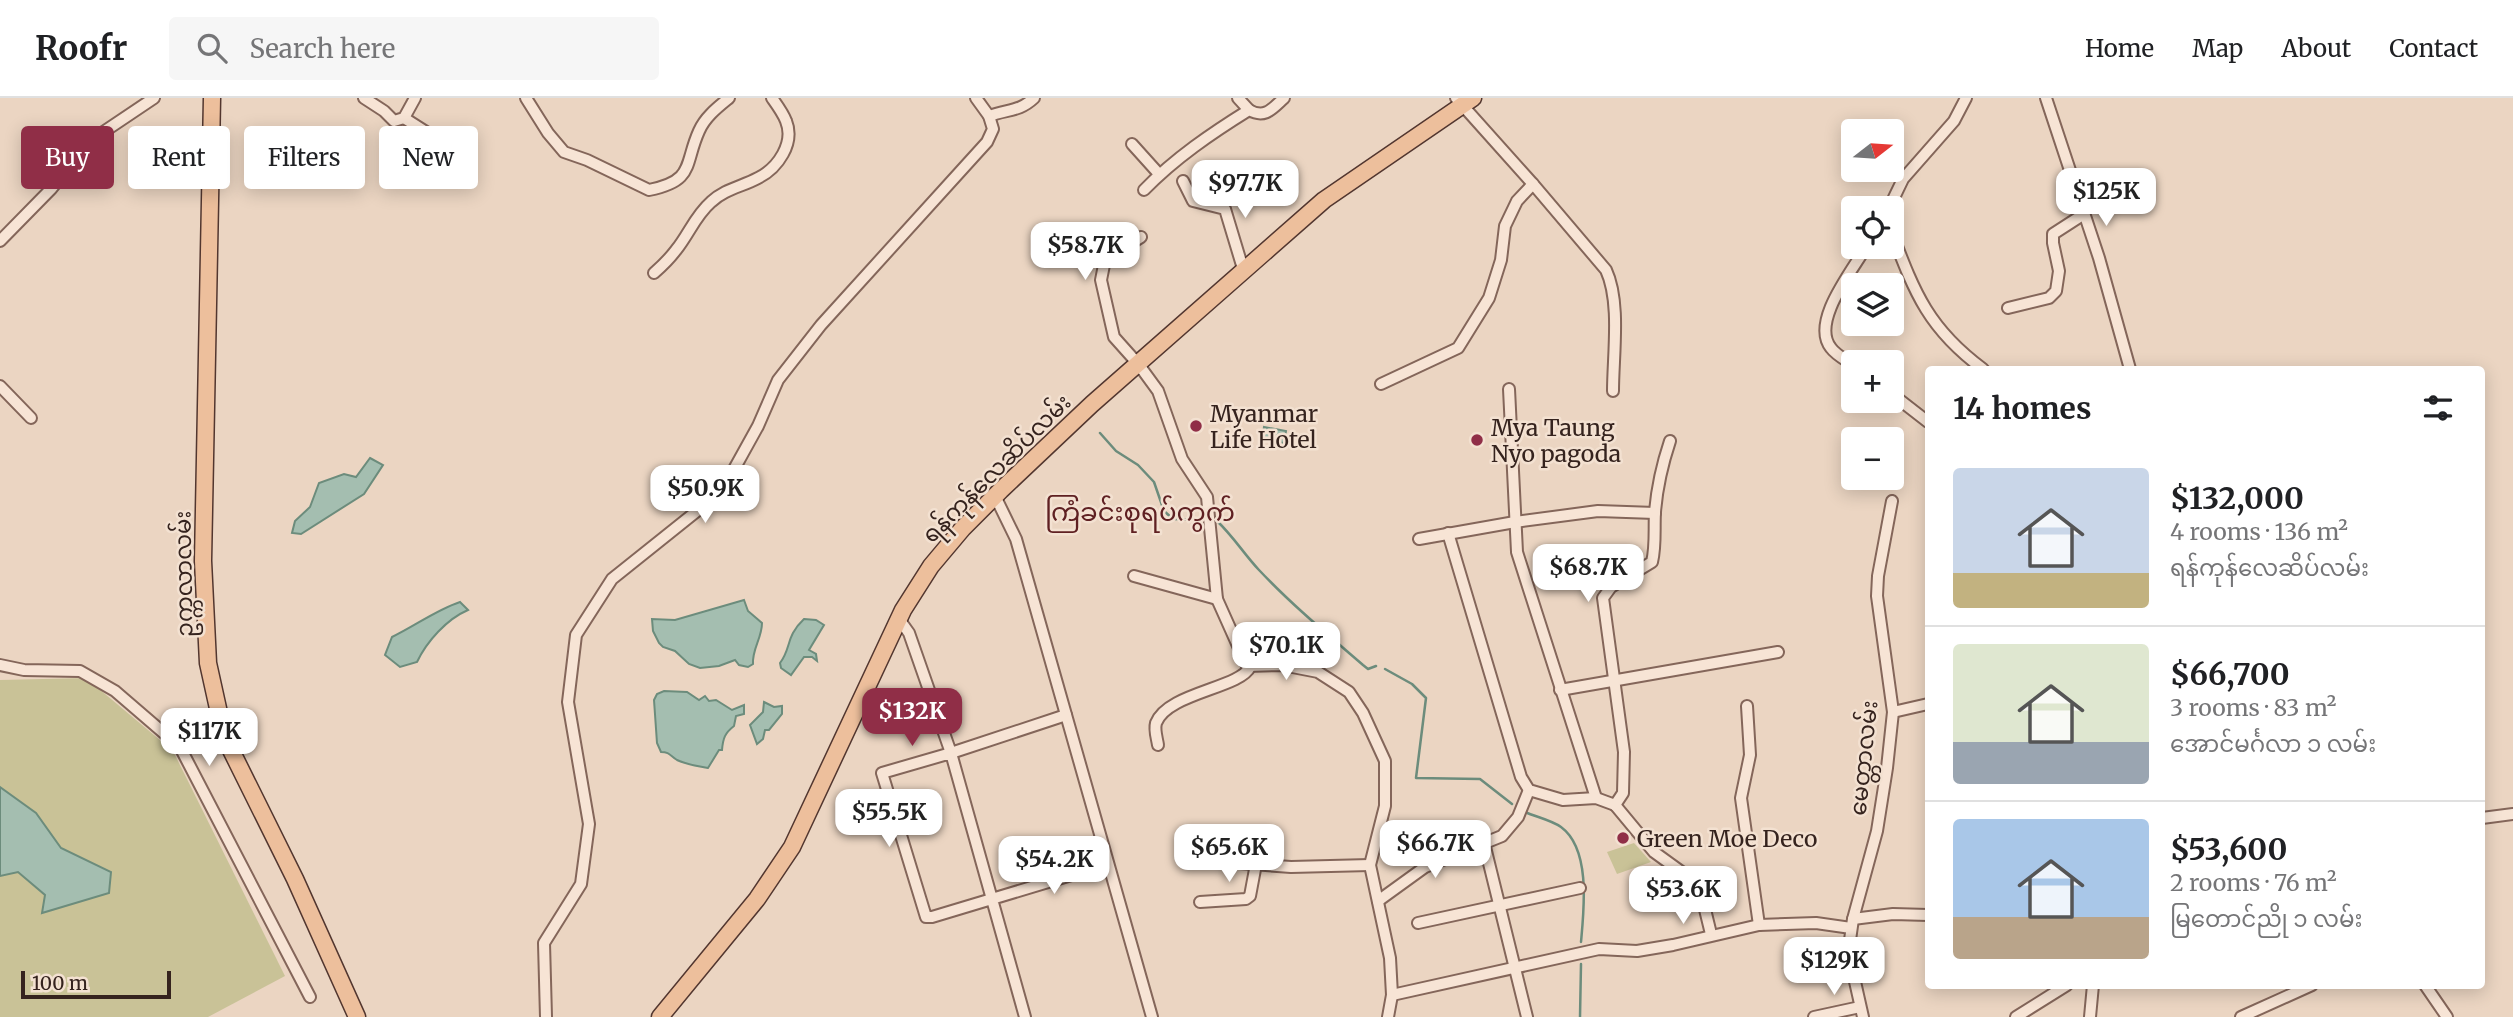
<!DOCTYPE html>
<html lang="en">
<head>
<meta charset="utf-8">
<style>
	body { margin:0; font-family:Merriweather,"Noto Sans Myanmar",serif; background:#f6f6f6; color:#202124; height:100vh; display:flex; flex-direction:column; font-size:26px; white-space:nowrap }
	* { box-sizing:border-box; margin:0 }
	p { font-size:23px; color:#757577 }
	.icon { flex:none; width:38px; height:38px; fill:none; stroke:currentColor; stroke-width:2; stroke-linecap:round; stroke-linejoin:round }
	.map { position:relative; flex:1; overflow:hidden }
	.sheet { position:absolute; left:1925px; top:268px; width:560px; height:623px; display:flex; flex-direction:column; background:#fff; border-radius:7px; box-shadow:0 4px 18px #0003 }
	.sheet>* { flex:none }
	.banner { position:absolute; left:21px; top:28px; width:665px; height:63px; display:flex; gap:14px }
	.needle { width:46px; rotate:73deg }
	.fabs { position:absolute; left:1841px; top:21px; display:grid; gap:14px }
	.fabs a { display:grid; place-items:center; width:63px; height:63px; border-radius:7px; background:#fff; box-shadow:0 4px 18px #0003; font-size:35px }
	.scale { position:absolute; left:21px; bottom:18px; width:150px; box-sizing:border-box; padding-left:7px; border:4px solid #35231e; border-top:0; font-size:19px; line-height:24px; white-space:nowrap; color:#35231e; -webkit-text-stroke:5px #f3e1d1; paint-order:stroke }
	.price { position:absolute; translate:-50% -60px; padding:0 16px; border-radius:14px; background:#fff; color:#222; font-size:23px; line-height:46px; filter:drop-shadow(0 2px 4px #0008) }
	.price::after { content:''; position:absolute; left:50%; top:42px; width:21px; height:16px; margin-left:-10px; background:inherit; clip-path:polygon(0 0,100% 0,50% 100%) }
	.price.current { background:#902e47; color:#fff }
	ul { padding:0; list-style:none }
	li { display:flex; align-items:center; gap:21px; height:175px; padding:0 28px }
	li+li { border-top:2px solid #e0e0e0 }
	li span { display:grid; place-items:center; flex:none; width:196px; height:140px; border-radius:7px; color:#555 }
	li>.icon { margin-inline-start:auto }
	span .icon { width:84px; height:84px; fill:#fffc; stroke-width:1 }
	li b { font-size:30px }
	h2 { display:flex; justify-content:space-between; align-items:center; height:84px; padding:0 28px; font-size:30px }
	.chip { padding:0 24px; border-radius:7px; background:#fff; box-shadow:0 4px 18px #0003; font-size:24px; line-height:63px }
	.chip.current { background:#902e47; color:#fff }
	header { display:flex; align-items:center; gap:42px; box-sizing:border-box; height:98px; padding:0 35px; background:#fff; border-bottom:2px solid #e0e0e0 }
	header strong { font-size:33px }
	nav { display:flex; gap:38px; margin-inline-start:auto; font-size:24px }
	.search { width:490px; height:63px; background:#f6f6f6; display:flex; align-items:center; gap:18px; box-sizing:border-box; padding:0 24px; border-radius:7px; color:#757577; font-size:26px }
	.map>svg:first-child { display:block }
	.green { fill:#c9c297 }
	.water { fill:#a4beb0; stroke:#6c8c7c; stroke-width:2 }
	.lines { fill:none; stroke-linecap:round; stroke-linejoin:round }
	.stream { stroke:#6c8c7c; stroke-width:2.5 }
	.minor-casing { stroke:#84665a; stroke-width:14 }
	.primary-casing { stroke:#52362f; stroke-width:19 }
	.minor { stroke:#f7e4d5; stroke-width:10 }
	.primary { stroke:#edbf9c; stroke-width:16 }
	.poi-dot { fill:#902e47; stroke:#f3e1d1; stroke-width:2.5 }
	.labels { text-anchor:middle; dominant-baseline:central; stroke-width:5; stroke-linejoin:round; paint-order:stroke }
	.poi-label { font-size:23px; fill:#35231e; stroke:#f3e1d1; text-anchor:start }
	.street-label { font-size:23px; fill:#35231e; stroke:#f3e1d1 }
	.quarter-label { font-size:26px; fill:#5f2022; stroke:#f3e1d1 }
</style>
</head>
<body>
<header>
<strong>Roofr</strong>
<div class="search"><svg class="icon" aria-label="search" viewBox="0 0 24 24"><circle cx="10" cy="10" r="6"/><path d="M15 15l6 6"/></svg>Search here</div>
<nav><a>Home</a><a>Map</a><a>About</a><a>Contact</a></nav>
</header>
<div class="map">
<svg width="2513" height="919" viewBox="0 0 2513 919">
	<rect width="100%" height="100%" fill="#ebd5c2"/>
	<!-- green -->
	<g class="green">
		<polygon points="86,580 173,653 285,878 208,919 0,919 0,582"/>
		<polygon points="1634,745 1651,764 1617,776 1607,754"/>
	</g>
	<!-- water -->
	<g class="water">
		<polygon points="1264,329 1286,333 1284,345 1262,342"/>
		<polygon points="370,360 383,367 364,396 301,436 292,435 295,423 310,409 319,385 344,376 356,379"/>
		<path d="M 744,502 L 748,513 L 762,525 C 762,540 752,551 753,566 L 748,569 L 739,567 L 735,562 L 719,568 L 700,570 L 689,566 L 675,553 L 663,549 L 659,545 L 653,533 L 652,521 L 675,522 Z"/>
		<path d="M 460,504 L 468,512 C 447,521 427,543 417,564 L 400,569 L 385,557 L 392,539 C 415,528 436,512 460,504 Z"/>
		<path d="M 804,521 L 816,522 L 824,527 L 809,552 L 816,556 L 817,563 L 812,559 L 804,559 L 791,577 L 781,570 L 780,565 C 792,549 785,539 804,521 Z"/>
		<path d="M 664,593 L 687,594 L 699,602 L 705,598 L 709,603 L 716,602 L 732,612 L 744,607 L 744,616 L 736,618 L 734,628 C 725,635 723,640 722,652 L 719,652 L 708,670 C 698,668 687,667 677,662 C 670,658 670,654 661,654 L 657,645 L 654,602 L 657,596 Z"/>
		<polygon points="764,604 774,609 782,608 782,616 769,632 765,632 763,641 757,646 750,627 763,614"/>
		<polygon points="0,689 36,715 61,750 111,774 109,795 42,815 45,797 18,774 0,778"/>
	</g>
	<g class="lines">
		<!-- stream -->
		<g class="stream">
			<polyline points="1100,335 1116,353 1138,367 1154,384 1164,413 1173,421 1203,422"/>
			<path d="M 1217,423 C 1233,438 1244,456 1259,472 C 1291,506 1327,536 1363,567 L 1368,571 L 1376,568"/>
			<polyline points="1385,571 1412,586 1426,600 1416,680 1480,681 1512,706"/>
			<path d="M 1525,714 C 1536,719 1551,722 1561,729 C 1591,751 1584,811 1581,844"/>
			<polyline points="1580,919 1581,866"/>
		</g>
		<defs>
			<g id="minor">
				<polyline points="364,0 384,13 394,23 404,20 415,0"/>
				<path d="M 526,0 L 548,35 L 564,54 L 587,62 L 649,92 C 695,83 684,66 699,33 C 705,19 718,9 729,0"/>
				<polyline points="1238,0 1249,12"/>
				<path d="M 1456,0 L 1533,86 L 1606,172 C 1621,204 1613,257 1613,293"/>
				<polyline points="2046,0 2099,160 2130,271"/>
				<path d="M 989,18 C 1008,11 1019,14 1034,0"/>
				<polyline points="404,20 470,62"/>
				<polyline points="1132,46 1159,76"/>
				<polyline points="1183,83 1193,103 1225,111 1244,174"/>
				<path d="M 1144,92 C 1175,60 1212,35 1249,12 C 1265,21 1272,11 1284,0"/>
				<polyline points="1889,110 1903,81 1954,23 1966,0"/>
				<path d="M 1892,135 C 1915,196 1929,231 1983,271"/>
				<polyline points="1141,139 1105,162 1101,182 1114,239 1139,267 1158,293 1182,361 1207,399 1217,501 1247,568 1282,567 1318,574 1349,594 1363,615 1385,663 1385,708 1370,767 1390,860 1392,897 1388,919"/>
				<polyline points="0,143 51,91 90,43 154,0"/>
				<path d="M 654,175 C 662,168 670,160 676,152 C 689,136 695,118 711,104 C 725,91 741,89 758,80 C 778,70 795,45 786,23 C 783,15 777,7 772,0"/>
				<polyline points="2008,210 2049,200 2056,193 2059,173 2053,145 2053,136 2084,116"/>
				<path d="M 1853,267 C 1846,262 1836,257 1831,250 C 1810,224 1853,172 1866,149"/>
				<polyline points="1381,286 1458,250 1489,200 1501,162 1505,128 1517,103 1533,86"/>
				<polyline points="0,288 31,320"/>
				<polyline points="1509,291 1517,454 1596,700"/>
				<polyline points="1892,296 1928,324"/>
				<polyline points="995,398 1016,441 1152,919"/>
				<polyline points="1448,435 1521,679 1529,692 1563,702 1596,700 1615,707"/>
				<polyline points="1419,441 1515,424 1598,413 1655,415"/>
				<polyline points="1134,478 1217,501"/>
				<polyline points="899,521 909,535 951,655 1066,617"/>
				<polyline points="0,567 24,572 80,573 115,593 180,649 310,899"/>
				<polyline points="1560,592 1778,554"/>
				<polyline points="1747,608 1750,657 1741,700 1759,827"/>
				<polyline points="1893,614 1928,606"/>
				<path d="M 1158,647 C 1157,640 1154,632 1156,625 C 1167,595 1240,590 1250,569"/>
				<path d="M 1615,707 L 1623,695 L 1624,654 L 1603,500 L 1611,489 L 1652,464 C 1656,448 1654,431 1655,414 C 1657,389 1662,367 1670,343"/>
				<polyline points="1615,707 1654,754 1694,783 1701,795 1711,836"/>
				<polyline points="2482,720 2513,716"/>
				<polyline points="1484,745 1527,919"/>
				<polyline points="1199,762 1291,769 1370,767"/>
				<polyline points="1378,803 1425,769 1502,738 1518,719 1529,692"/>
				<polyline points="1200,804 1246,801 1250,798 1256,766"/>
				<polyline points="1853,821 1893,816 1928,817"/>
				<polyline points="1418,825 1580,790"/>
				<polyline points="2425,887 2447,919"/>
				<polyline points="1392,897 1599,851 1637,853 1673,847 1759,827 1816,825 1851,830"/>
				<polyline points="546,919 544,845 581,786 589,726 568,604 576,537 612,481 722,393 758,328 778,282 821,227 987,44 993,31 989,18 976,0"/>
				<polyline points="1025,919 951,655 882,675 926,819 932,819 1108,766"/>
				<polyline points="1814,919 1860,909"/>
				<polyline points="1863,919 1849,857 1850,842 1853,821 1877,733 1887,670 1893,614 1877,498 1878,478 1892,403"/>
				<polyline points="2016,919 2067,887"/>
				<polyline points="2090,919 2093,887"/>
				<polyline points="2241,919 2312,887"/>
			</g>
			<g id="primary">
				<polyline points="212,0 203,463 208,565 221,624 231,652 295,781 357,919"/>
				<polyline points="660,919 757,801 792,749 903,512 931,468 963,430 1001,392 1092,306 1324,102 1473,0"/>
			</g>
		</defs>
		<!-- minor casing -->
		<use href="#minor" class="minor-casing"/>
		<!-- primary casing -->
		<use href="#primary" class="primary-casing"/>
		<!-- minor -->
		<use href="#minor" class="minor"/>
		<!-- primary -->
		<use href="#primary" class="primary"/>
	</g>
	<!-- markers -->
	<g class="poi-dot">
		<circle cx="1196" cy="328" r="7"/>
		<circle cx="1477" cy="342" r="7"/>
		<circle cx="1623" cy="740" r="7"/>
	</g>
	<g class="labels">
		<!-- poi labels -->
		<g class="poi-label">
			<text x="1210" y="315">Myanmar<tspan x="1210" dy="26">Life Hotel</tspan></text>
			<text x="1491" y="329">Mya Taung<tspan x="1491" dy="26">Nyo pagoda</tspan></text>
			<text x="1637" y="740">Green Moe Deco</text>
		</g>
		<!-- street labels -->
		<g class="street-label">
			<text transform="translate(996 370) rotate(-45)">ရန်ကုန်လေဆိပ်လမ်း</text>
			<text transform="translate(183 476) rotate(-91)">ဥက္ကလာလမ်း</text>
			<text transform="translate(1863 660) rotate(-84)">မေတ္တာလမ်း</text>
		</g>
		<!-- quarter labels -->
		<g class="quarter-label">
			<text x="1140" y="413">ကြံခင်းစုရပ်ကွက်</text>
		</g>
	</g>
</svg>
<div class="fabs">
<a><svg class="needle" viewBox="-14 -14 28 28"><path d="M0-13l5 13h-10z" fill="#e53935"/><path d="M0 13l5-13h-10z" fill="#757577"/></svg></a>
<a><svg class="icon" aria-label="locate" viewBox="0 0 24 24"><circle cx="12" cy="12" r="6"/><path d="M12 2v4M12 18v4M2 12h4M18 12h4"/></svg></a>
<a><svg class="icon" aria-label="layers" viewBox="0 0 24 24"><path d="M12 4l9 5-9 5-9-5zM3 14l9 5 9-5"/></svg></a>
<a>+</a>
<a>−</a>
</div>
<div class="scale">100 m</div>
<b class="price" style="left:1245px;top:122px">$97.7K</b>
<b class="price" style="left:2106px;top:130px">$125K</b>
<b class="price" style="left:1085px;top:184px">$58.7K</b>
<b class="price" style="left:705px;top:427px">$50.9K</b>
<b class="price" style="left:1588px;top:506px">$68.7K</b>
<b class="price" style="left:1286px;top:584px">$70.1K</b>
<b class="price current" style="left:912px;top:650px">$132K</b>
<b class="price" style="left:209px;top:670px">$117K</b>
<b class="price" style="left:889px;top:751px">$55.5K</b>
<b class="price" style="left:1435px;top:782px">$66.7K</b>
<b class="price" style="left:1229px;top:786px">$65.6K</b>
<b class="price" style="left:1054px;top:798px">$54.2K</b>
<b class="price" style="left:1683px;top:828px">$53.6K</b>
<b class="price" style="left:1834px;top:899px">$129K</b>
<div class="banner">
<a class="chip current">Buy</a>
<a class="chip">Rent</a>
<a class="chip">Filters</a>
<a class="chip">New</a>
</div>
<section class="sheet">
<h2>14 homes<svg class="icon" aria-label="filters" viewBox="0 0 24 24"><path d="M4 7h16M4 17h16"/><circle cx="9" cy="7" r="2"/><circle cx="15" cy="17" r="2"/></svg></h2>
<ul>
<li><span style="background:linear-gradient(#c9d6e8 75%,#c2b280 0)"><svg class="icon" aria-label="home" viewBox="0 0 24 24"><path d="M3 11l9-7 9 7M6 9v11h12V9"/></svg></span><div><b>$132,000</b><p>4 rooms · 136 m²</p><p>ရန်ကုန်လေဆိပ်လမ်း</p></div></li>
<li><span style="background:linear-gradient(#dfe7d0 70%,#9aa5b1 0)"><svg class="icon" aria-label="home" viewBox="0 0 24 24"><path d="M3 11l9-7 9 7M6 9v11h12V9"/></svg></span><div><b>$66,700</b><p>3 rooms · 83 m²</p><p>အောင်မင်္ဂလာ ၁ လမ်း</p></div></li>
<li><span style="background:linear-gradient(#a9c7e8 70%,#b9a48a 0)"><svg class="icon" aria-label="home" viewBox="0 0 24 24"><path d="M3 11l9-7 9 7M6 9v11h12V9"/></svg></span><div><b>$53,600</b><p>2 rooms · 76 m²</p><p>မြတောင်ညို ၁ လမ်း</p></div></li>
</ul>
</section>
</div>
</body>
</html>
